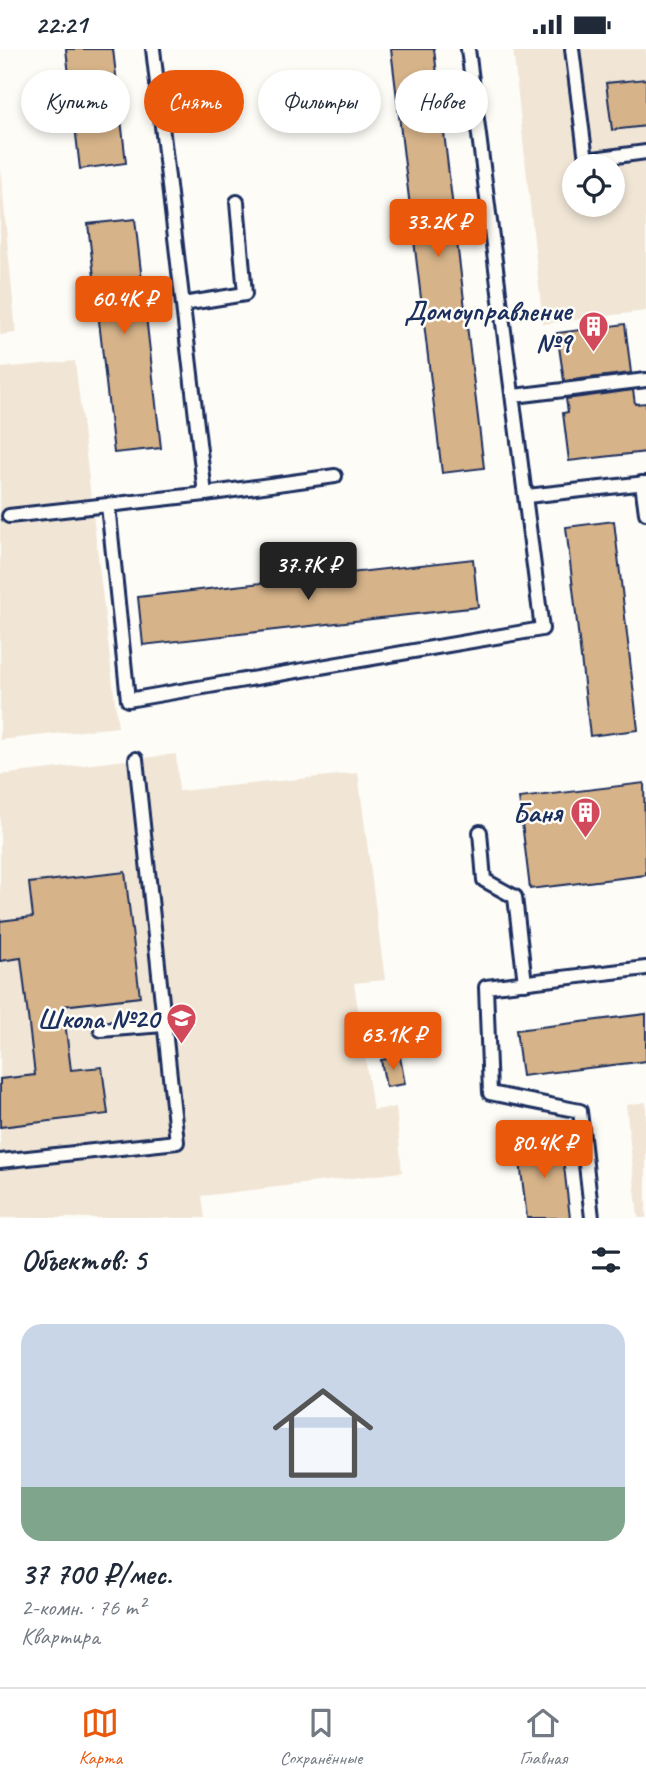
<!DOCTYPE html>
<html lang="ru">
<head>
<meta charset="utf-8">
<style>
	body { margin:0; font-family:Caveat,sans-serif; background:#f6f6f7; color:#1f2937; height:100vh; display:flex; flex-direction:column; font-size:26px; white-space:nowrap }
	* { box-sizing:border-box; margin:0 }
	p { font-size:23px; color:#747a83 }
	.icon { flex:none; width:38px; height:38px; fill:none; stroke:currentColor; stroke-width:2; stroke-linecap:round; stroke-linejoin:round }
	.map { position:relative; height:1169px; overflow:hidden }
	.sheet { display:flex; flex-direction:column; background:#fff; flex:1 }
	.sheet>* { flex:none }
	.banner { position:absolute; left:21px; top:21px; width:606px; height:63px; display:flex; gap:14px }
	.fabs { position:absolute; left:562px; top:105px; display:grid; gap:14px }
	.fabs a { display:grid; place-items:center; width:63px; height:63px; border-radius:50%; background:#fff; box-shadow:0 4px 10px #0003; font-size:35px }
	.price { position:absolute; translate:-50% -60px; padding:0 16px; border-radius:7px; background:#ea580c; color:#fff; font-size:23px; line-height:46px; filter:drop-shadow(0 2px 4px #0008) }
	.price::after { content:''; position:absolute; left:50%; top:42px; width:21px; height:16px; margin-left:-10px; background:inherit; clip-path:polygon(0 0,100% 0,50% 100%) }
	.price.current { background:#222; color:#fff }
	ul { padding:0; list-style:none }
	li { display:grid; align-content:center; gap:14px; height:371px; padding:0 21px }
	li span { display:grid; place-items:center; height:217px; border-radius:21px; color:#555 }
	li>.icon { margin-inline-start:auto }
	span .icon { width:126px; height:126px; fill:#fffc; stroke-width:1 }
	li b { font-size:30px }
	h2 { display:flex; justify-content:space-between; align-items:center; height:84px; padding:0 21px; font-size:30px }
	.pill { padding:0 24px; border-radius:32px; background:#fff; box-shadow:0 4px 10px #0003; font-size:24px; line-height:63px }
	.pill.current { background:#ea580c; color:#fff }
	.status { display:flex; justify-content:space-between; align-items:center; height:49px; padding:0 35px; background:#fff; direction:ltr }
	.status svg { height:19px; fill:currentColor }
	.dock { display:flex; justify-content:space-around; align-items:center; height:98px; border-top:2px solid #e0e1e3; background:#fff; font-size:19px; color:#747a83 }
	.dock a { display:grid; justify-items:center; gap:4px }
	.dock .current { color:#ea580c }
	.map>svg:first-child { display:block }
	.built { fill:#f1e6d6; fill-rule:evenodd }
	.building { fill:#d6b389; stroke:#1b2f5e; stroke-width:2 }
	.lines { fill:none; stroke-linecap:round; stroke-linejoin:round }
	.service-casing { stroke:#1b2f5e; stroke-width:18 }
	.service { stroke:#fdfcf7; stroke-width:12 }
	.labels { text-anchor:middle; dominant-baseline:central; stroke-width:5; stroke-linejoin:round; paint-order:stroke }
	.poi-label { font-size:28px; font-weight:bold; fill:#1b2f5e; stroke:#fdfcf7; text-anchor:end }
</style>
</head>
<body>
<div class="status"><b>22:21</b><svg viewBox="0 0 49 12"><path d="M0 12V9h3v3zM5 12V6h3v6zM10 12V3h3v9zM15 12V0h3v12zM26 1h20v11H26zM47 4h2v5h-2z"/></svg></div>
<div class="map">
<svg width="646" height="1169" viewBox="0 0 646 1169">
	<rect width="100%" height="100%" fill="#fdfcf7"/>
	<filter id="ink" filterUnits="userSpaceOnUse"><feTurbulence type="fractalNoise" baseFrequency=".0143" numOctaves="2"/><feDisplacementMap in="SourceGraphic" scale="14" xChannelSelector="R" yChannelSelector="G"/><feConvolveMatrix kernelMatrix="1 2 1 2 8 2 1 2 1" color-interpolation-filters="sRGB"/></filter>
	<g filter="url(#ink)">
		<!-- built -->
		<g class="built">
			<path d="M 513,0 L 646,0 L 646,262 L 543,275 ZM 574,117 L 612,117 L 612,156 L 574,156 Z"/>
			<polygon points="0,114 16,284 0,286"/>
			<polygon points="75,312 118,678 0,691 0,319"/>
			<polygon points="176,705 179,742 358,724 385,931 354,934 373,1061 396,1058 402,1123 202,1147 205,1169 0,1169 0,726"/>
			<polygon points="646,1053 646,1169 638,1169 626,1056"/>
		</g>
		<!-- building -->
		<g class="building">
			<polygon points="66,0 113,0 126,114 80,120"/>
			<polygon points="391,0 434,0 484,419 442,424"/>
			<polygon points="646,30 646,77 612,81 606,34"/>
			<polygon points="135,170 161,399 114,404 88,175"/>
			<polygon points="625,275 631,324 564,332 557,284"/>
			<polygon points="633,341 635,355 646,354 646,403 569,412 563,364 568,363 566,350"/>
			<polygon points="614,472 638,681 590,687 566,478"/>
			<polygon points="473,510 478,558 143,596 138,548"/>
			<polygon points="644,734 646,826 530,840 519,749"/>
			<polygon points="125,823 140,948 63,957 71,1021 102,1018 108,1065 0,1078 0,1030 35,1026 21,909 0,912 0,872 33,868 29,834"/>
			<polygon points="646,965 646,1012 522,1027 516,981"/>
			<polygon points="400,1008 405,1035 386,1038 381,1011"/>
			<polygon points="561,1091 570,1169 527,1169 518,1097"/>
		</g>
		<g class="lines">
			<defs>
				<g id="service">
					<polyline points="153,0 205,445 108,456 128,651 542,580 468,0"/>
					<polyline points="572,0 586,111 646,103"/>
					<polyline points="157,38 205,31"/>
					<polyline points="183,255 245,245 237,153"/>
					<polyline points="514,347 646,331"/>
					<polyline points="642,434 646,464"/>
					<polyline points="205,445 335,427"/>
					<polyline points="527,447 646,434"/>
					<polyline points="9,467 108,456"/>
					<polyline points="480,783 484,831 515,848 525,934"/>
					<polyline points="101,981 163,976"/>
					<polyline points="0,1112 177,1093 136,710"/>
					<polyline points="592,1169 580,1062 490,1044 486,938 646,919"/>
				</g>
			</defs>
			<!-- service casing -->
			<use href="#service" class="service-casing"/>
			<!-- service -->
			<use href="#service" class="service"/>
		</g>
	</g>
	<!-- icons -->
	<defs>
		<symbol id="building-pin" viewBox="-11 -11 22 30"><path d="M0 17L-7.5 6A9.5 9.5 0 1 1 7.5 6Z" fill="#d1495b" stroke="#fdfcf7"/><path d="M-4-6H4V6H1V3H-1V6H-4ZM-2.5-4.3h1.7v1.8h-1.7ZM.8-4.3h1.7v1.8H.8ZM-2.5-1h1.7V.8h-1.7ZM.8-1h1.7V.8H.8Z" fill="#fff"/></symbol>
		<symbol id="school-pin" viewBox="-11 -11 22 30"><path d="M0 17L-7.5 6A9.5 9.5 0 1 1 7.5 6Z" fill="#d1495b" stroke="#fdfcf7"/><path d="M0-5L7-2L0 1L-7-2ZM-4 1L0 2.5L4 1V4Q0 6-4 4Z" fill="#fff"/></symbol>
	</defs>
	<g fill-rule="evenodd">
		<use href="#building-pin" x="576" y="260" width="35" height="47"/>
		<use href="#building-pin" x="568" y="746" width="35" height="47"/>
		<use href="#school-pin" x="164" y="952" width="35" height="47"/>
	</g>
	<g class="labels">
		<!-- poi labels -->
		<g class="poi-label">
			<text x="571" y="261">Домоуправление<tspan x="571" dy="32">№9</tspan></text>
			<text x="562" y="763">Баня</text>
			<text x="159" y="969">Школа №20</text>
		</g>
	</g>
</svg>
<div class="fabs">
<a><svg class="icon" aria-label="locate" viewBox="0 0 24 24"><circle cx="12" cy="12" r="6"/><path d="M12 2v4M12 18v4M2 12h4M18 12h4"/></svg></a>
</div>
<b class="price" style="left:438px;top:210px">33.2K ₽</b>
<b class="price" style="left:124px;top:287px">60.4K ₽</b>
<b class="price current" style="left:308px;top:553px">37.7K ₽</b>
<b class="price" style="left:393px;top:1023px">63.1K ₽</b>
<b class="price" style="left:544px;top:1131px">80.4K ₽</b>
<div class="banner">
<a class="pill">Купить</a>
<a class="pill current">Снять</a>
<a class="pill">Фильтры</a>
<a class="pill">Новое</a>
</div>
</div>
<section class="sheet">
<h2>Объектов: 5<svg class="icon" aria-label="filters" viewBox="0 0 24 24"><path d="M4 7h16M4 17h16"/><circle cx="9" cy="7" r="2"/><circle cx="15" cy="17" r="2"/></svg></h2>
<ul>
<li><span style="background:linear-gradient(#c9d6e8 75%,#7fa58c 0)"><svg class="icon" aria-label="home" viewBox="0 0 24 24"><path d="M3 11l9-7 9 7M6 9v11h12V9"/></svg></span><div><b>37 700 ₽/мес.</b><p>2-комн. · 76 m²</p><p>Квартира</p></div></li>
</ul>
</section>
<nav class="dock">
<a class="current"><svg class="icon" aria-label="map" viewBox="0 0 24 24"><path d="M3 6l6-2 6 2 6-2v14l-6 2-6-2-6 2zM9 4v14M15 6v14"/></svg>Карта</a>
<a><svg class="icon" aria-label="saved" viewBox="0 0 24 24"><path d="M7 4h10v16l-5-4-5 4z"/></svg>Сохранённые</a>
<a><svg class="icon" aria-label="home" viewBox="0 0 24 24"><path d="M3 11l9-7 9 7M6 9v11h12V9"/></svg>Главная</a>
</nav>
</body>
</html>
